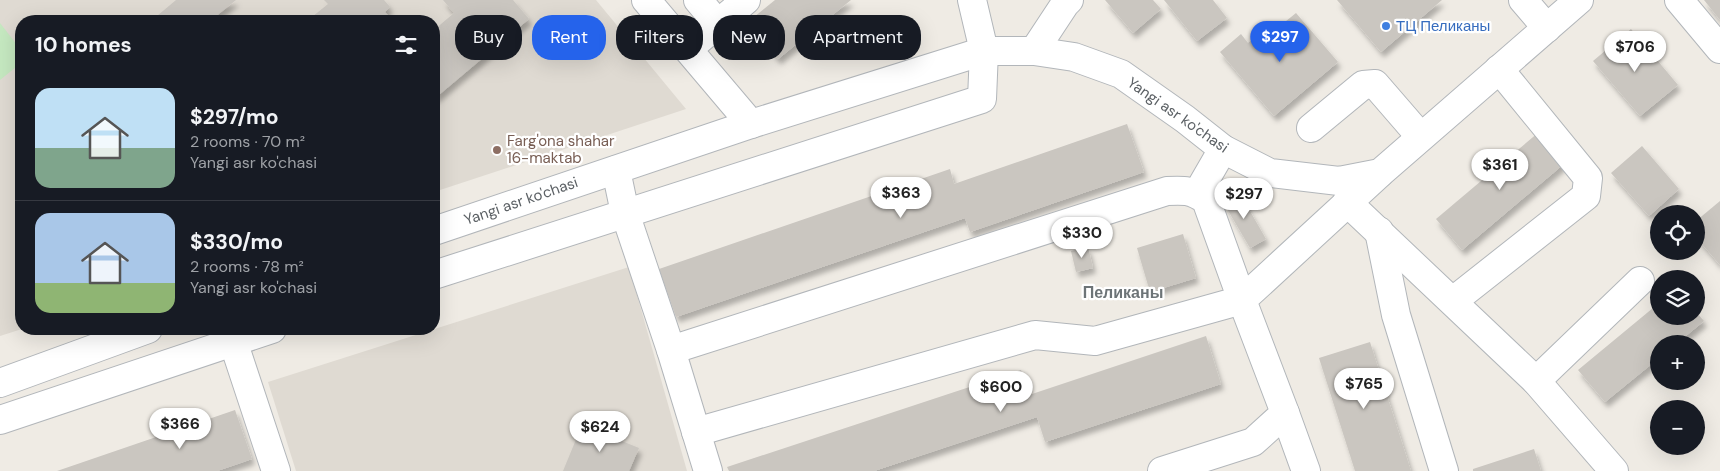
<!DOCTYPE html>
<html lang="en">
<head>
<meta charset="utf-8">
<style>
	body { margin:0; font-family:"DM Sans",sans-serif; background:#242831; color:#f1f3f6; height:100vh; display:flex; flex-direction:column; font-size:19px; white-space:nowrap }
	* { box-sizing:border-box; margin:0 }
	p { font-size:16px; color:#9ea1a6 }
	.icon { flex:none; width:28px; height:28px; fill:none; stroke:currentColor; stroke-width:2; stroke-linecap:round; stroke-linejoin:round }
	.map { position:relative; flex:1; overflow:hidden }
	.details { position:absolute; left:15px; top:15px; width:425px; height:320px; display:flex; flex-direction:column; background:#171b24; border-radius:20px; box-shadow:0 5px 20px #0002 }
	.details>* { flex:none }
	.top-card { position:absolute; left:455px; top:15px; width:475px; height:45px; display:flex; gap:10px }
	.tools { position:absolute; left:1650px; top:205px; display:grid; gap:10px }
	.tools a { display:grid; place-items:center; width:55px; height:55px; border-radius:50%; background:#171b24; box-shadow:0 5px 20px #0002; font-size:25px }
	.price { position:absolute; translate:-50% -42px; padding:0 11px; border-radius:18px; background:#fff; color:#222; font-size:16px; line-height:32px; filter:drop-shadow(0 1px 2px #0008) }
	.price::after { content:''; position:absolute; left:50%; top:30px; width:15px; height:11px; margin-left:-8px; background:inherit; clip-path:polygon(0 0,100% 0,50% 100%) }
	.price.selected { background:#2563eb; color:#fff }
	ul { padding:0; list-style:none }
	li { display:flex; align-items:center; gap:15px; height:125px; padding:0 20px }
	li+li { border-top:1px solid #363941 }
	li span { display:grid; place-items:center; flex:none; width:140px; height:100px; border-radius:15px; color:#555 }
	li>.icon { margin-inline-start:auto }
	span .icon { width:60px; height:60px; fill:#fffc; stroke-width:1 }
	li b { font-size:21px }
	h2 { display:flex; justify-content:space-between; align-items:center; height:60px; padding:0 20px; font-size:21px }
	.chip { padding:0 18px; border-radius:20px; background:#171b24; box-shadow:0 5px 20px #0002; font-size:18px; line-height:45px }
	.chip.selected { background:#2563eb; color:#fff }
	.map>svg:first-child { display:block }
	.education { fill:#dfdad2 }
	.green { fill:#c5e8c0 }
	.building { fill:#cac6c0; filter:url(#shadow) }
	.lines { fill:none; stroke-linecap:round; stroke-linejoin:round }
	.minor-casing { stroke:#b2b6ba; stroke-width:30 }
	.minor { stroke:#fff; stroke-width:28 }
	.shop-dot { fill:#3f7fe0; stroke:#fff; stroke-width:2 }
	.education-dot { fill:#8d6e63; stroke:#fff; stroke-width:2 }
	.labels { text-anchor:middle; dominant-baseline:central; stroke-width:4.5; stroke-linejoin:round; paint-order:stroke }
	.shop-label { font-size:15px; fill:#366cbe; stroke:#fff; text-anchor:start }
	.street-label { font-size:15px; fill:#5c6165; stroke:#fff }
	.education-label { font-size:15px; fill:#785e54; stroke:#fff; text-anchor:start }
	.neighbourhood-label { font-size:16px; font-weight:bold; fill:#6d7477; stroke:#fff }
</style>
</head>
<body>
<div class="map">
<svg width="1720" height="471" viewBox="0 0 1720 471">
	<defs>
		<filter id="shadow"><feDropShadow dx="3" dy="5.5" stdDeviation="2.5" flood-color="#0004"/></filter>
	</defs>
	<rect width="100%" height="100%" fill="#efebe4"/>
	<!-- education -->
	<g class="education">
		<polygon points="0,0 596,0 686,109 434,192 434,21 21,21 22,329 0,336"/>
		<polygon points="629,267 687,471 296,471 268,382"/>
	</g>
	<!-- green -->
	<polygon class="green" points="0,23 21,50 21,63 0,80"/>
	<!-- building -->
	<g class="building">
		<polygon points="176,0 236,0 210,21 151,21"/>
		<polygon points="324,0 384,0 390,7 385,12 393,21 307,21 328,4"/>
		<polygon points="443,0 513,0 529,19 434,99 434,30 454,13"/>
		<polygon points="775,0 851,0 778,59 748,22"/>
		<polygon points="1105,0 1153,0 1161,9 1133,33"/>
		<polygon points="1164,0 1213,0 1227,18 1197,41"/>
		<polygon points="1337,0 1442,0 1381,52"/>
		<polygon points="1704,0 1720,0 1720,20"/>
		<polygon points="1296,13 1338,62 1274,116 1220,52 1241,34 1248,43 1260,33 1265,38"/>
		<polygon points="1631,29 1678,85 1640,116 1593,61"/>
		<polygon points="1127,124 1144,172 970,232 965,218 676,317 659,269 950,169 954,184"/>
		<polygon points="1539,132 1565,163 1462,250 1436,219"/>
		<polygon points="1642,146 1679,189 1649,216 1611,173"/>
		<polygon points="1239,192 1266,239 1250,248 1223,202"/>
		<polygon points="1720,201 1720,265 1696,237 1696,221"/>
		<polygon points="1183,234 1196,278 1150,292 1137,248"/>
		<polygon points="1088,247 1093,268 1076,272 1071,251"/>
		<polygon points="1659,303 1659,316 1696,316 1696,312 1704,321 1676,344 1659,344 1659,358 1605,402 1578,370"/>
		<polygon points="1206,336 1221,384 1045,442 1037,417 874,471 729,471 727,467 1021,370 1029,395"/>
		<polygon points="1370,342 1411,471 1355,471 1319,358"/>
		<polygon points="235,410 252,459 217,471 57,471"/>
		<polygon points="582,425 639,448 629,471 563,471"/>
		<polygon points="1534,449 1541,471 1473,471 1473,469"/>
	</g>
	<g class="lines">
		<defs>
			<g id="minor">
				<polyline points="646,0 751,124"/>
				<polyline points="698,0 718,24"/>
				<polyline points="1523,0 1547,28"/>
				<polyline points="1679,0 1720,49"/>
				<polyline points="688,49 746,0"/>
				<polyline points="1034,51 1065,4 1069,0"/>
				<polyline points="1311,128 1363,85 1375,84 1420,136"/>
				<polyline points="616,170 625,213 671,350 708,471"/>
				<polyline points="1197,194 1223,149"/>
				<polyline points="1347,202 1536,381 1614,471"/>
				<polyline points="434,231 751,124 984,51 1034,51 1074,57 1121,74 1185,119 1223,149 1270,173 1339,181 1380,173 1579,0"/>
				<polyline points="1379,231 1396,315 1444,471"/>
				<polyline points="434,275 982,99 984,51 972,0"/>
				<polyline points="1453,301 1586,196 1588,178 1499,69"/>
				<polyline points="229,329 276,471"/>
				<path d="M 671,350 L 1167,191 C 1185,190 1191,190 1206,200 L 1242,300 L 1095,341 L 1035,335 L 696,432"/>
				<polyline points="1536,381 1640,281"/>
				<polyline points="0,383 148,329"/>
				<polyline points="1285,413 1306,471"/>
				<polyline points="0,420 272,329"/>
				<polyline points="1162,471 1253,442 1285,413 1242,300 1379,174"/>
			</g>
		</defs>
		<!-- minor casing -->
		<use href="#minor" class="minor-casing"/>
		<!-- minor -->
		<use href="#minor" class="minor"/>
	</g>
	<!-- markers -->
	<circle class="shop-dot" cx="1386" cy="26" r="5"/>
	<circle class="education-dot" cx="497" cy="150" r="5"/>
	<g class="labels">
		<!-- shop labels -->
		<g class="shop-label">
			<text x="1396" y="26">ТЦ Пеликаны</text>
		</g>
		<!-- street labels -->
		<g class="street-label">
			<text transform="translate(1178 115) rotate(35)">Yangi asr ko'chasi</text>
			<text transform="translate(521 201) rotate(-19)">Yangi asr ko'chasi</text>
		</g>
		<!-- education labels -->
		<g class="education-label">
			<text x="507" y="141">Farg'ona shahar<tspan x="507" dy="17">16-maktab</tspan></text>
		</g>
		<!-- neighbourhood labels -->
		<g class="neighbourhood-label">
			<text x="1123" y="292">Пеликаны</text>
		</g>
	</g>
</svg>
<div class="tools">
<a><svg class="icon" aria-label="locate" viewBox="0 0 24 24"><circle cx="12" cy="12" r="6"/><path d="M12 2v4M12 18v4M2 12h4M18 12h4"/></svg></a>
<a><svg class="icon" aria-label="layers" viewBox="0 0 24 24"><path d="M12 4l9 5-9 5-9-5zM3 14l9 5 9-5"/></svg></a>
<a>+</a>
<a>−</a>
</div>
<b class="price selected" style="left:1280px;top:63px">$297</b>
<b class="price" style="left:1635px;top:73px">$706</b>
<b class="price" style="left:1500px;top:191px">$361</b>
<b class="price" style="left:901px;top:219px">$363</b>
<b class="price" style="left:1244px;top:220px">$297</b>
<b class="price" style="left:1082px;top:259px">$330</b>
<b class="price" style="left:1364px;top:410px">$765</b>
<b class="price" style="left:1001px;top:413px">$600</b>
<b class="price" style="left:180px;top:450px">$366</b>
<b class="price" style="left:600px;top:453px">$624</b>
<div class="top-card">
<a class="chip">Buy</a>
<a class="chip selected">Rent</a>
<a class="chip">Filters</a>
<a class="chip">New</a>
<a class="chip">Apartment</a>
</div>
<section class="details">
<h2>10 homes<svg class="icon" aria-label="filters" viewBox="0 0 24 24"><path d="M4 7h16M4 17h16"/><circle cx="9" cy="7" r="2"/><circle cx="15" cy="17" r="2"/></svg></h2>
<ul>
<li><span style="background:linear-gradient(#bfe0f5 60%,#7fa58c 0)"><svg class="icon" aria-label="home" viewBox="0 0 24 24"><path d="M3 11l9-7 9 7M6 9v11h12V9"/></svg></span><div><b>$297/mo</b><p>2 rooms · 70 m²</p><p>Yangi asr ko'chasi</p></div></li>
<li><span style="background:linear-gradient(#a9c7e8 70%,#8fb573 0)"><svg class="icon" aria-label="home" viewBox="0 0 24 24"><path d="M3 11l9-7 9 7M6 9v11h12V9"/></svg></span><div><b>$330/mo</b><p>2 rooms · 78 m²</p><p>Yangi asr ko'chasi</p></div></li>
</ul>
</section>
</div>
</body>
</html>
